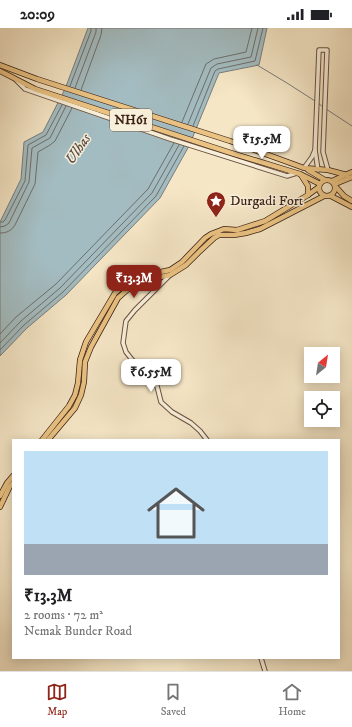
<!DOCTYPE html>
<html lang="en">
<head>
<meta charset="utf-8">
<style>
	body { margin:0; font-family:"IM FELL DW Pica",serif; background:#f2f2f2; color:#202124; height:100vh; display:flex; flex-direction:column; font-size:15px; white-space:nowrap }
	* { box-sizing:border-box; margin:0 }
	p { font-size:13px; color:#757577 }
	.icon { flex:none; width:22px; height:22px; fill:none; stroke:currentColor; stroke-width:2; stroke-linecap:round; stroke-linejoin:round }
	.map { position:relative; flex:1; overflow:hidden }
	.sheet { position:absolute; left:12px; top:411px; width:328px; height:220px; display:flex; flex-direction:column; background:#fff; border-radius:0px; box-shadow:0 2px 10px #0003 }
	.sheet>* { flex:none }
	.needle { width:26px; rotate:30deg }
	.tools { position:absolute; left:304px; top:319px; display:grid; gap:8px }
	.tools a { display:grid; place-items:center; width:36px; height:36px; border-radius:0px; background:#fff; box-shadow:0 2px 10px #0003; font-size:20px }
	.price { position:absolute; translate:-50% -34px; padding:0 9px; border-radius:8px; background:#fff; color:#222; font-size:13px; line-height:26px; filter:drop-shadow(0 1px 2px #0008) }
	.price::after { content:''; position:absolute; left:50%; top:24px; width:12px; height:9px; margin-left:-6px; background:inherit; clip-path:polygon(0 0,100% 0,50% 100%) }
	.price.active { background:#8f2418; color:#fff }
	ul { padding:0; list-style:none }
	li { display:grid; align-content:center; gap:8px; height:212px; padding:0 12px }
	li+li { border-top:1px solid #e0e0e0 }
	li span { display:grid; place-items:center; height:124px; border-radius:0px; color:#555 }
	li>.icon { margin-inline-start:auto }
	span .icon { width:72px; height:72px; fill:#fffc; stroke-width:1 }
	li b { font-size:17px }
	.status { display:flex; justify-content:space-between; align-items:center; height:28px; padding:0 20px; background:#fff; direction:ltr }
	.status svg { height:11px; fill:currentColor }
	.tab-bar { display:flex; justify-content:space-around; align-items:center; height:56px; border-top:1px solid #e0e0e0; background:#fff; font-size:11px; color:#757577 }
	.tab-bar a { display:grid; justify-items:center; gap:2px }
	.tab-bar .active { color:#8f2418 }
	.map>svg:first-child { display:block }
	.water { fill:#a3bcc1; stroke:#797d7c }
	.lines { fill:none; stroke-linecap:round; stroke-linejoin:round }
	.shore { stroke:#6e6e6a; stroke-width:1 }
	.stream { stroke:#797d7c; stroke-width:1 }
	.tertiary-casing { stroke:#695140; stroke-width:5.5 }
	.primary-casing { stroke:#3a1f14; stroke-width:6 }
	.trunk-casing { stroke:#3a1f14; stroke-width:6 }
	.tertiary { stroke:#f8efda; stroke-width:3.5 }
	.primary { stroke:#eac383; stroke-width:4.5 }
	.trunk { stroke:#eac383; stroke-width:4.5 }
	.labels { text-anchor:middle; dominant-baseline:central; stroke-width:3; stroke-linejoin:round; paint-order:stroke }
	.shield { fill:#f8efda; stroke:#735d4f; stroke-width:1 }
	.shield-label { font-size:13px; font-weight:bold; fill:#3a1f14 }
	.poi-label { font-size:14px; fill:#3a1f14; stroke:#f8efda; text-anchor:start }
	.water-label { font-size:15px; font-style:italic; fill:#5a4e48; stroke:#f8efda }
</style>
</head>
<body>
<div class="status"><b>20:09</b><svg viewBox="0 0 49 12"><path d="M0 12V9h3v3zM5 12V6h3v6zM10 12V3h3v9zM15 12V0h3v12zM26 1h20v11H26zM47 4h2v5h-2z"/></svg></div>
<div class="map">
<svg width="352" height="643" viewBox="0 0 352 643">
	<rect width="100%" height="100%" fill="#f5e6c6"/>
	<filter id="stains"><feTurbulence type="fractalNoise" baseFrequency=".005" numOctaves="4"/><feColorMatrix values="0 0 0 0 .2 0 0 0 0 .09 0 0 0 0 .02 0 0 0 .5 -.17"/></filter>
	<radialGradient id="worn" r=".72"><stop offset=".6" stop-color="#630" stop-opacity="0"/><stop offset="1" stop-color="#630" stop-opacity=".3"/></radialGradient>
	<!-- water -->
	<polygon class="water" points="88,0 267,0 259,37 219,45 189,118 160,170 66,267 27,300 0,328 0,194 21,151 24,114 43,104 65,61"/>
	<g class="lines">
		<!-- shore -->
		<g class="shore">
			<polyline points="70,58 91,3 91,0"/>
			<polyline points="75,60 96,4 96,0"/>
			<polyline points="81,62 101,7 102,0"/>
			<polyline points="182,94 206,36 214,31 246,24 252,0"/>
			<polyline points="188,96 211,40 217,36 251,29 258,0"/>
			<polyline points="193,98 215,43 218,41 255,33 263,0"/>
			<polyline points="0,194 3,194 5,192 25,153 28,117 46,107 62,77"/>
			<polyline points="0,199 5,198 9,195 29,154 32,120 50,110 66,78"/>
			<path d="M 0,205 C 7,205 11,203 15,197 L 35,156 L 38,124 L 50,117 L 55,113 L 72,80"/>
			<polyline points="0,306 16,289 56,256 148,161 174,115"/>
			<polyline points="0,315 21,293 60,260 152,165 179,117"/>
			<polyline points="0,322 24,297 63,264 156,168 184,118"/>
		</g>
		<!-- stream -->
		<g class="stream">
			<polyline points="257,37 287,55 315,73"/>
			<polyline points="318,75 323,79"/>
			<polyline points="326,81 352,98"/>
		</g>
		<defs>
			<g id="tertiary">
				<polyline points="16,52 25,61 170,111 287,148 297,145"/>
				<polyline points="304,140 312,129 315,122"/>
				<polyline points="318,142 315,122 319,22 327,22 323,124 328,142"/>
				<polyline points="169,248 135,282 126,293 125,300 123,315 126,324 148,352 157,358 161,374 172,384 191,395 200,403 207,412"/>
				<polyline points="261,630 265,643"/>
			</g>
			<g id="primary">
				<polyline points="336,159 344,168 352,173"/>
				<polyline points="331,168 352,179"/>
				<polyline points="42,412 69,378 75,367 78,355 80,332 86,314 115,265 125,256 133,250 170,242 182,234 205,210 211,206 224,201 237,202 265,193 308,167 319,159"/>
				<polyline points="48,412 75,380 81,367 84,354 85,334 91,319 118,270 127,262 142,253 170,247 186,237 200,223 214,210 219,207 234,207 246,205 260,201 324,168"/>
				<polyline points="0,468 7,455 13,448"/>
				<polyline points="0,479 10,458 13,455"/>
			</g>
			<g id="trunk">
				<polyline points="0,37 37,51 230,113 304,140 328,142 347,147"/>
				<polyline points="0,43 35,61 228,124 300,146 320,156"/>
				<polyline points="308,142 325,152"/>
				<polyline points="301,147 308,158 308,167"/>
				<circle cx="327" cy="160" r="8"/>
				<polyline points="332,153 352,144"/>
				<polyline points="335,156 352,149"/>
			</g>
		</defs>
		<!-- tertiary casing -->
		<use href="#tertiary" class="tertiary-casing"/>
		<!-- primary casing -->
		<use href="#primary" class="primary-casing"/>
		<!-- trunk casing -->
		<use href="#trunk" class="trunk-casing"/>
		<!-- tertiary -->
		<use href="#tertiary" class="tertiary"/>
		<!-- primary -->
		<use href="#primary" class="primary"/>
		<!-- trunk -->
		<use href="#trunk" class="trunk"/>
	</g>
	<!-- icons -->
	<defs>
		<symbol id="sight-pin" viewBox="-11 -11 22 30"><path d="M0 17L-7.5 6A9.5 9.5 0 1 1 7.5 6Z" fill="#8f2418" stroke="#f8efda"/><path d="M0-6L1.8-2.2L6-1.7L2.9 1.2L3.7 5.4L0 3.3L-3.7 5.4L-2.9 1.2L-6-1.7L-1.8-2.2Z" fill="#fff"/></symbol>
	</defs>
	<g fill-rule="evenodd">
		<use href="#sight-pin" x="205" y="162" width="22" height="30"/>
	</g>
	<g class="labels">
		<!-- shield labels -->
		<rect class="shield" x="110" y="81" width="42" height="22" rx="3"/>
		<g class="shield-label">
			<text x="131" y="92">NH61</text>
		</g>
		<!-- poi labels -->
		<g class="poi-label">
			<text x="230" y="173">Durgadi Fort</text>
		</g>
		<!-- water labels -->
		<g class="water-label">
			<text transform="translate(78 121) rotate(-55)">Ulhas</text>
		</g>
	</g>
	<rect width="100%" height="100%" filter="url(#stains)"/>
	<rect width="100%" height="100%" fill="url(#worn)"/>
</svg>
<div class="tools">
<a><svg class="needle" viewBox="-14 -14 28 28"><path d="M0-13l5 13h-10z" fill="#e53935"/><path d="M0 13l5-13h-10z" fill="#757577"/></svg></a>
<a><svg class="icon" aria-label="locate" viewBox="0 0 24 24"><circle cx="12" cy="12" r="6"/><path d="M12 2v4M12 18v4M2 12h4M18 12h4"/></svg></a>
</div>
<b class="price" style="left:262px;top:132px">₹15.5M</b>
<b class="price active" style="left:134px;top:271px">₹13.3M</b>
<b class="price" style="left:151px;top:365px">₹6.55M</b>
<section class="sheet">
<ul>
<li><span style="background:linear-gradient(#bfe0f5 75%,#9aa5b1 0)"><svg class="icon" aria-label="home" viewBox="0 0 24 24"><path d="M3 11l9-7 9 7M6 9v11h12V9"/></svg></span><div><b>₹13.3M</b><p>2 rooms · 72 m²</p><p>Nemak Bunder Road</p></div></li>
</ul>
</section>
</div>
<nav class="tab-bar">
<a class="active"><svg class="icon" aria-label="map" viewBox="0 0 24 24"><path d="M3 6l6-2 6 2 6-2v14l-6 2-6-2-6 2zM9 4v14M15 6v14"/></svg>Map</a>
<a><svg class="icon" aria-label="saved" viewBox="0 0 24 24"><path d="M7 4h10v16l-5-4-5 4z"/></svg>Saved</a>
<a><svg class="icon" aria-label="home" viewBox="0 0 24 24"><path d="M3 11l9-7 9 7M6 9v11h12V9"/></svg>Home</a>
</nav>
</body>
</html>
